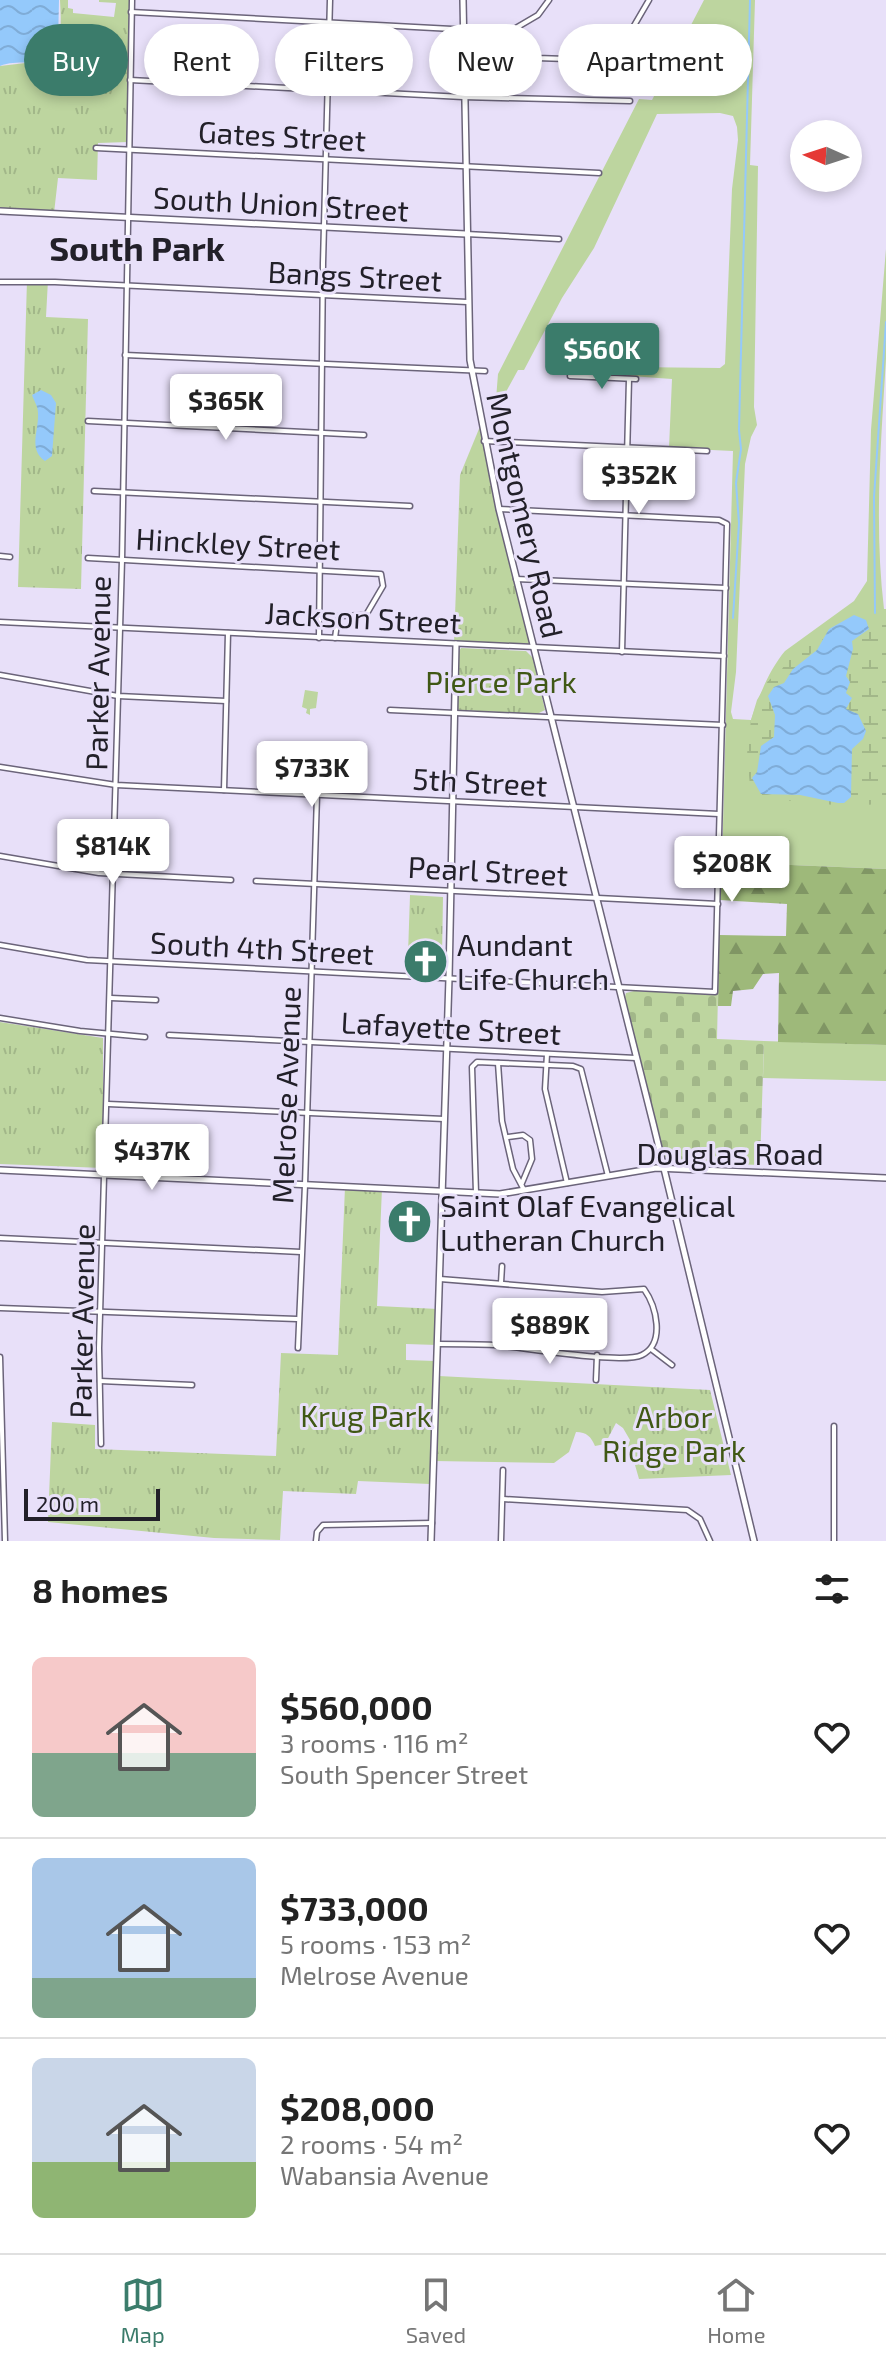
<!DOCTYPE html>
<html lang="en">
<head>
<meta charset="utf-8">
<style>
	body { margin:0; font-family:"Exo 2",sans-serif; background:#f2f2f2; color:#222; height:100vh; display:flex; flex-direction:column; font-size:30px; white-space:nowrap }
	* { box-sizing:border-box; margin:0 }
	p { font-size:26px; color:#767676 }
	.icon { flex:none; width:44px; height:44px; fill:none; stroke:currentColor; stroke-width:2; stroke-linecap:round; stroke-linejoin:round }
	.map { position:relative; height:1541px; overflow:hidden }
	.panel { display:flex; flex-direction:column; background:#fff; flex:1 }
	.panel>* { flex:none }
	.hud { position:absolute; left:24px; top:24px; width:838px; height:72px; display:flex; gap:16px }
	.needle { width:52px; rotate:273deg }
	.fabs { position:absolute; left:790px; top:120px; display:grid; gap:16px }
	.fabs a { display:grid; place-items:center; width:72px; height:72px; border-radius:50%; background:#fff; box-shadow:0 4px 12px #0003; font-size:40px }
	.scale { position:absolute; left:24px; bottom:20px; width:136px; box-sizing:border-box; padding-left:8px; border:4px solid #222029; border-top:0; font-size:22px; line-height:28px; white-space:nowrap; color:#222029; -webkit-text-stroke:6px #e8e0f9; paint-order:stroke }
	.price { position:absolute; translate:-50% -68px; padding:0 18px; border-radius:8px; background:#fff; color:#222; font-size:26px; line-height:52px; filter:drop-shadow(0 2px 4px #0008) }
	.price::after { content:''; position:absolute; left:50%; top:48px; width:24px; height:18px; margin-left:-12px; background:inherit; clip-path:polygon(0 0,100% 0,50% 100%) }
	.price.on { background:#3b7c6b; color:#fff }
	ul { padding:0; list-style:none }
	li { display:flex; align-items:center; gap:24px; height:200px; padding:0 32px }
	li+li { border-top:2px solid #e0e0e0 }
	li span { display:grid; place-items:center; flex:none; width:224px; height:160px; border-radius:12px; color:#555 }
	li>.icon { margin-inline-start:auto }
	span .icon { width:96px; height:96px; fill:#fffc; stroke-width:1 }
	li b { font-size:34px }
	h2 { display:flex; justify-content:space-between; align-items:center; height:96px; padding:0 32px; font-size:34px }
	.tag { padding:0 28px; border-radius:36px; background:#fff; box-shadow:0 4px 12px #0003; font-size:28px; line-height:72px }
	.tag.on { background:#3b7c6b; color:#fff }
	.tabs { display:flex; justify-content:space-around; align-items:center; height:112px; border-top:2px solid #e0e0e0; background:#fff; font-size:22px; color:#767676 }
	.tabs a { display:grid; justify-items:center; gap:4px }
	.tabs .on { color:#3b7c6b }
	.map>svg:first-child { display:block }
	.grass { fill:#bdd59f }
	.forest { fill:url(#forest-firs) }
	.wetland { fill:url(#wetland-marsh) }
	.cemetery { fill:url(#cemetery-stones) }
	.park { fill:url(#park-tufts) }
	.water { fill:url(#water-waves) }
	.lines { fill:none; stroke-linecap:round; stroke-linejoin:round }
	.stream { stroke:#94c9fb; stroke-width:2 }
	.minor-casing { stroke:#6b647a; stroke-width:7 }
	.tertiary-casing { stroke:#6b647a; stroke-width:8 }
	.minor { stroke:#fff; stroke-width:4 }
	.tertiary { stroke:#fff; stroke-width:5 }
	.labels { text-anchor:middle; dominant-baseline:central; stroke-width:6; stroke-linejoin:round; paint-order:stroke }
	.street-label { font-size:30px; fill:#222029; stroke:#e8e0f9 }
	.park-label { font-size:30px; fill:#405815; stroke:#e8e0f9 }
	.poi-label { font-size:30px; fill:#222029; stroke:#e8e0f9; text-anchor:start }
	.quarter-label { font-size:34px; font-weight:bold; fill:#222029; stroke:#e8e0f9 }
</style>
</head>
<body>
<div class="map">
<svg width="886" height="1541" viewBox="0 0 886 1541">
	<defs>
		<pattern id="forest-firs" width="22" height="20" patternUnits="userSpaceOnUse" patternTransform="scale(2)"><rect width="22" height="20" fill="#9eb97a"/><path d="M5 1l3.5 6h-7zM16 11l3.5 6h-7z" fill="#809664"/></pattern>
		<pattern id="wetland-marsh" width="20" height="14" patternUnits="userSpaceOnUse" patternTransform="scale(2)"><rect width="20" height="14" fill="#bdd59f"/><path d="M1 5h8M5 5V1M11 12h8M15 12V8" fill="none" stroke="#a2b789"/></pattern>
		<pattern id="cemetery-stones" width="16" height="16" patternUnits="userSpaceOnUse" patternTransform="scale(2)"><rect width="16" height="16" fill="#bdd59f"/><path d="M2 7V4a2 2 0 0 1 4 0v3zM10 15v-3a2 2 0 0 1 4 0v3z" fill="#a2b789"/></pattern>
		<pattern id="park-tufts" width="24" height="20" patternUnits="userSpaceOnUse" patternTransform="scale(2)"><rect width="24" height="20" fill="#bdd59f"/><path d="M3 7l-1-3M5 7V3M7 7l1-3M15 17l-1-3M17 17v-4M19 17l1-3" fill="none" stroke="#a2b789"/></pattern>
		<pattern id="water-waves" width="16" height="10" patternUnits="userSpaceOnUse" patternTransform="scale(2)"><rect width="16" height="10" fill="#94c9fb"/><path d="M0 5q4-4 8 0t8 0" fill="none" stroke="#7facd7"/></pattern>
	</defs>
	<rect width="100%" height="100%" fill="#e8e0f9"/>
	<!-- grass -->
	<g class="grass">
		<path d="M 704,0 L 755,0 L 750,165 L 758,166 L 754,407 L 757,425 L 751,437 L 745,464 L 736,672 L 731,712 L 733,719 L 751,720 C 759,696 769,670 785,651 L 854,601 L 867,581 L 871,430 L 886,249 C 886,285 886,322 886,359 C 881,442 874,526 884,609 L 886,609 L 886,869 L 722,862 L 733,451 L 669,448 L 672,379 L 630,376 L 630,367 L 720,368 L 725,364 L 732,189 L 738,140 L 737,127 L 733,116 L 720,113 L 657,114 L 594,248 L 562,298 L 524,370 L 518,370 L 495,412 L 498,374 L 639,99 L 652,100 Z"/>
		<polygon points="764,1041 886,1045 886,1081 763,1078"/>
	</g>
	<!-- forest -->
	<polygon class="forest" points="722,862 886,869 886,1045 778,1042 779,973 763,974 753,989 733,991 731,1006 718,1006 719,935 786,936 787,904 720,900"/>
	<!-- wetland -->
	<path class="wetland" d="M 875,613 L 886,619 L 886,803 L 847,807 L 798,800 L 772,802 L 751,797 L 747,754 L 751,720 L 757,700 L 768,681 L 782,669 L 791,655 L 805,649 L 822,636 L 825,636 C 813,656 793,666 781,685 L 774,687 L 770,701 L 775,715 L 774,737 L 760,749 L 760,760 L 754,783 L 758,792 L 772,795 L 848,800 L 852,748 L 866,728 L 858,714 L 845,709 L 849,687 L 846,676 L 853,649 L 852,641 L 856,636 L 868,632 L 864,619 L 860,619 Z"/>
	<!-- cemetery -->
	<polygon class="cemetery" points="634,991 718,994 717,1039 764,1041 760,1165 672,1162 663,1155 624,1000 626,993"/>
	<!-- park -->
	<g class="park">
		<path d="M 60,0 L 68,0 L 68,8 L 73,9 L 73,13 L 114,17 L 116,3 L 99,2 L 99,0 L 131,0 L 128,142 L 98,143 L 97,180 L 58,178 L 54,213 L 0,211 L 0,66 L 51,60 C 63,42 61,21 60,0 Z"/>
		<polygon points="27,280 48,280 46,317 88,319 81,589 18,587"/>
		<polygon points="481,424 533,649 454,644 460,475"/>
		<polygon points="461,648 526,651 533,658 545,710 537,714 459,710 457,708 458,653"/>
		<polygon points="305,690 318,692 316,708 310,709 310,715 306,713 307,709 302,707"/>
		<polygon points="410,895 443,897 442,956 408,954"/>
		<polygon points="0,1022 103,1038 103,1168 0,1164"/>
		<polygon points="345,1187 382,1188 377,1306 438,1309 437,1345 406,1344 406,1360 435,1361 430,1484 358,1481 356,1494 283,1491 280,1540 214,1538 48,1522 52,1422 95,1425 95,1449 276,1456 281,1353 338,1355"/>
		<path d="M 439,1376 L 710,1390 L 731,1475 L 639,1479 L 633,1458 L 627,1449 L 630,1440 L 623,1428 L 616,1423 L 605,1444 L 595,1446 C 591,1437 587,1432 576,1432 L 569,1452 L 554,1463 L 434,1461 Z"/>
	</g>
	<!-- water -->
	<g class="water">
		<path d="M 0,0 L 59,0 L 58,44 L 52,58 C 36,66 17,59 0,66 Z"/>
		<path d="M 41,390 L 51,395 L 56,403 L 52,456 L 45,461 C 28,449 39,431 38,413 C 38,406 34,401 32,395 Z"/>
		<polygon points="854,615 866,620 869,629 852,641 853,649 846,676 850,682 846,693 852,698 846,709 858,714 866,731 863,739 852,749 851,797 844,803 838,803 800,795 761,794 752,778 757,772 761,746 774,737 775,715 768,696 774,687 784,683 793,669 817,650 829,629"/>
	</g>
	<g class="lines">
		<!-- stream -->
		<g class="stream">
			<polyline points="875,613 874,497 886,322"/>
			<polyline points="733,618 739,523 736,483 741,449 739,430 750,0"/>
		</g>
		<defs>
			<g id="minor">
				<polyline points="131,12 509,32"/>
				<polyline points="509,32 524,50 537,58 597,60 621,48 649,0"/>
				<polyline points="509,32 538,15 549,0"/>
				<polyline points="130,80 463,97 630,101"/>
				<polyline points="96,148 599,173"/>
				<polyline points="466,234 559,239"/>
				<polyline points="0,282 55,282 467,302"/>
				<polyline points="125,355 485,371"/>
				<polyline points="570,376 636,379"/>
				<polyline points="88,421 364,435"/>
				<polyline points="484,441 707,451"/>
				<polyline points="94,491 410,506"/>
				<polyline points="0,556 10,557"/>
				<polyline points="88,558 381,574 383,586 366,615 338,616 335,638"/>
				<polyline points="516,579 726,588"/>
				<polyline points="0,622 724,656"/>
				<polyline points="319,638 323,263 330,0"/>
				<polyline points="622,652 629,379"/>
				<polyline points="0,675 118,696 226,701"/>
				<polyline points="390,710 723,725"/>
				<polyline points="0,767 116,785 719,814"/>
				<polyline points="224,790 228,633"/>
				<polyline points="0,856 99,873 231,880"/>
				<polyline points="256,881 718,904"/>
				<polyline points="0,945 87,960 715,992 727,524 719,520 499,509"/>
				<polyline points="111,998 156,1000"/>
				<polyline points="0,1018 80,1031 145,1037"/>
				<polyline points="169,1035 636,1058"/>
				<polyline points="547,1054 545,1089 567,1183"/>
				<polyline points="498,1063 502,1121 513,1169 524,1190"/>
				<polyline points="108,1104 444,1119"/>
				<polyline points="508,1137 523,1135 530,1140 532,1159 522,1183"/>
				<polyline points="476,1193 472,1067 477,1062 573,1066 581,1069 608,1176"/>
				<polyline points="0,1238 301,1252"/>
				<polyline points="501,1283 502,1266"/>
				<polyline points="0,1308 297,1319"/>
				<path d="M 438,1344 C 457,1344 476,1344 494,1345 C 521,1347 622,1365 642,1355 C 666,1343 656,1306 644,1289 L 602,1292 L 440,1279"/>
				<polyline points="298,1348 305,1185 317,795"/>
				<polyline points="651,1349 672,1365"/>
				<polyline points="0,1357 5,1541"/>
				<polyline points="596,1380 597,1355"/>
				<polyline points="100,1381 192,1385"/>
				<polyline points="834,1426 834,1541"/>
				<polyline points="101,1444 99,1348 122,560 132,0"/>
				<polyline points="503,1499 687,1510 700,1519 710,1541"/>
				<polyline points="316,1541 317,1532 323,1525 432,1523"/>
				<polyline points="501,1541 503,1470"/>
			</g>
			<g id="tertiary">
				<polyline points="463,0 470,360 499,509 653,1123 754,1541"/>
				<polyline points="0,211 466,234"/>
				<polyline points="0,1170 500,1194 656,1168 886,1178"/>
				<polyline points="431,1541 449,978 456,644"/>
			</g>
		</defs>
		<!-- minor casing -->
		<use href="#minor" class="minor-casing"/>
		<!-- tertiary casing -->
		<use href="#tertiary" class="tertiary-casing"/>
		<!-- minor -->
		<use href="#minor" class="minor"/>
		<!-- tertiary -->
		<use href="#tertiary" class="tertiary"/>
	</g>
	<!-- icons -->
	<defs>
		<symbol id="church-disc" viewBox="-11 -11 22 22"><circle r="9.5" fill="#3b7c6b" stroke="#e8e0f9"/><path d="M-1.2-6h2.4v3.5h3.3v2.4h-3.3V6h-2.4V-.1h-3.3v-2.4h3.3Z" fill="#fff"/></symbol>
	</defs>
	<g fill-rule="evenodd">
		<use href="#church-disc" x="400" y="936" width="51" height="51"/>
		<use href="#church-disc" x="384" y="1196" width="51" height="51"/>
	</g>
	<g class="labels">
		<!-- street labels -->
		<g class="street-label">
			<text transform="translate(282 135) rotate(3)">Gates Street</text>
			<text transform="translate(281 203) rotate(3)">South Union Street</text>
			<text transform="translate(355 275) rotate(3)">Bangs Street</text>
			<text transform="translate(526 515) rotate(77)">Montgomery Road</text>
			<text transform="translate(238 543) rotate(3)">Hinckley Street</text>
			<text transform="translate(363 617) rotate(3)">Jackson Street</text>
			<text transform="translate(97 673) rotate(-89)">Parker Avenue</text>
			<text transform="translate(480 781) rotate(3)">5th Street</text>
			<text transform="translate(488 870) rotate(3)">Pearl Street</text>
			<text transform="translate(262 947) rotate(3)">South 4th Street</text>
			<text transform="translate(451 1027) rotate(3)">Lafayette Street</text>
			<text transform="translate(285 1095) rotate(-88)">Melrose Avenue</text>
			<text x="730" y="1153">Douglas Road</text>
			<text transform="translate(81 1321) rotate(-89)">Parker Avenue</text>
		</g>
		<!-- park labels -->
		<g class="park-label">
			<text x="501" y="681">Pierce Park</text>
			<text x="366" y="1415">Krug Park</text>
			<text x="674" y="1416">Arbor<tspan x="674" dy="34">Ridge Park</tspan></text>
		</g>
		<!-- poi labels -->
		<g class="poi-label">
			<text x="457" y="944">Aundant<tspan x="457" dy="34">Life Church</tspan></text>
			<text x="440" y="1205">Saint Olaf Evangelical<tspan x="440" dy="34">Lutheran Church</tspan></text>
		</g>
		<!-- quarter labels -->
		<g class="quarter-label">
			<text x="137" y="247">South Park</text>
		</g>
	</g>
</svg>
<div class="fabs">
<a><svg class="needle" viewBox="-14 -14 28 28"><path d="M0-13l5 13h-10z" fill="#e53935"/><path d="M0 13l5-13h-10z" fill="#767676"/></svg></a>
</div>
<div class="scale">200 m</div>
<b class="price on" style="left:602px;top:391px">$560K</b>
<b class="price" style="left:226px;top:442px">$365K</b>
<b class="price" style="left:639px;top:516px">$352K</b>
<b class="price" style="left:312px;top:809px">$733K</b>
<b class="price" style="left:113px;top:887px">$814K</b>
<b class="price" style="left:732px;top:904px">$208K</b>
<b class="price" style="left:152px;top:1192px">$437K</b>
<b class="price" style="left:550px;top:1366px">$889K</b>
<div class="hud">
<a class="tag on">Buy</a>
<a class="tag">Rent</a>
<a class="tag">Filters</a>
<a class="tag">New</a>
<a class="tag">Apartment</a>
</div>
</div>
<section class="panel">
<h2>8 homes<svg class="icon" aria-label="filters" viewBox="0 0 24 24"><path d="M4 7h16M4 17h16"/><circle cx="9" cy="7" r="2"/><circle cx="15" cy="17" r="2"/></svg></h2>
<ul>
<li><span style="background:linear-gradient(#f6c9c9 60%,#7fa58c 0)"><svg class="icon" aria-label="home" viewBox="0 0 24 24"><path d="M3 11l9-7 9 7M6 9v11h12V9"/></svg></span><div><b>$560,000</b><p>3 rooms · 116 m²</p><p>South Spencer Street</p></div><svg class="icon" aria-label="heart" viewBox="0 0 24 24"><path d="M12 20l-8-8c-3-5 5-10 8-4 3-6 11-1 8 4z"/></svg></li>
<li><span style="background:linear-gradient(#a9c7e8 75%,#7fa58c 0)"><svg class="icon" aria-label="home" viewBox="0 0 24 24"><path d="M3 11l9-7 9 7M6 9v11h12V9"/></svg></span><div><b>$733,000</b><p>5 rooms · 153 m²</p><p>Melrose Avenue</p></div><svg class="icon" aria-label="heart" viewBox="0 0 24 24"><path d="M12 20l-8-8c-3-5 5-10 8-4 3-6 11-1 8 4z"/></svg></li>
<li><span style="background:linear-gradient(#c9d6e8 65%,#8fb573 0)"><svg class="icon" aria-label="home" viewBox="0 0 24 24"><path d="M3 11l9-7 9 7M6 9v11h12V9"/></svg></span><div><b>$208,000</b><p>2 rooms · 54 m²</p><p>Wabansia Avenue</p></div><svg class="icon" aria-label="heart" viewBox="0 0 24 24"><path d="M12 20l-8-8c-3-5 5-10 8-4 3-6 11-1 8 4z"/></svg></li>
</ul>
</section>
<nav class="tabs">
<a class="on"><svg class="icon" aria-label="map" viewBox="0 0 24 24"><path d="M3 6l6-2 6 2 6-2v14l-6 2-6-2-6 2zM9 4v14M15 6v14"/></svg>Map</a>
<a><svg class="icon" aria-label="saved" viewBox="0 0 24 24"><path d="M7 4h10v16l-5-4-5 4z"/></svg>Saved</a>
<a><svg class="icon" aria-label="home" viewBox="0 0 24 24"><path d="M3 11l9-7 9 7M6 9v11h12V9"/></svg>Home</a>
</nav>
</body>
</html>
